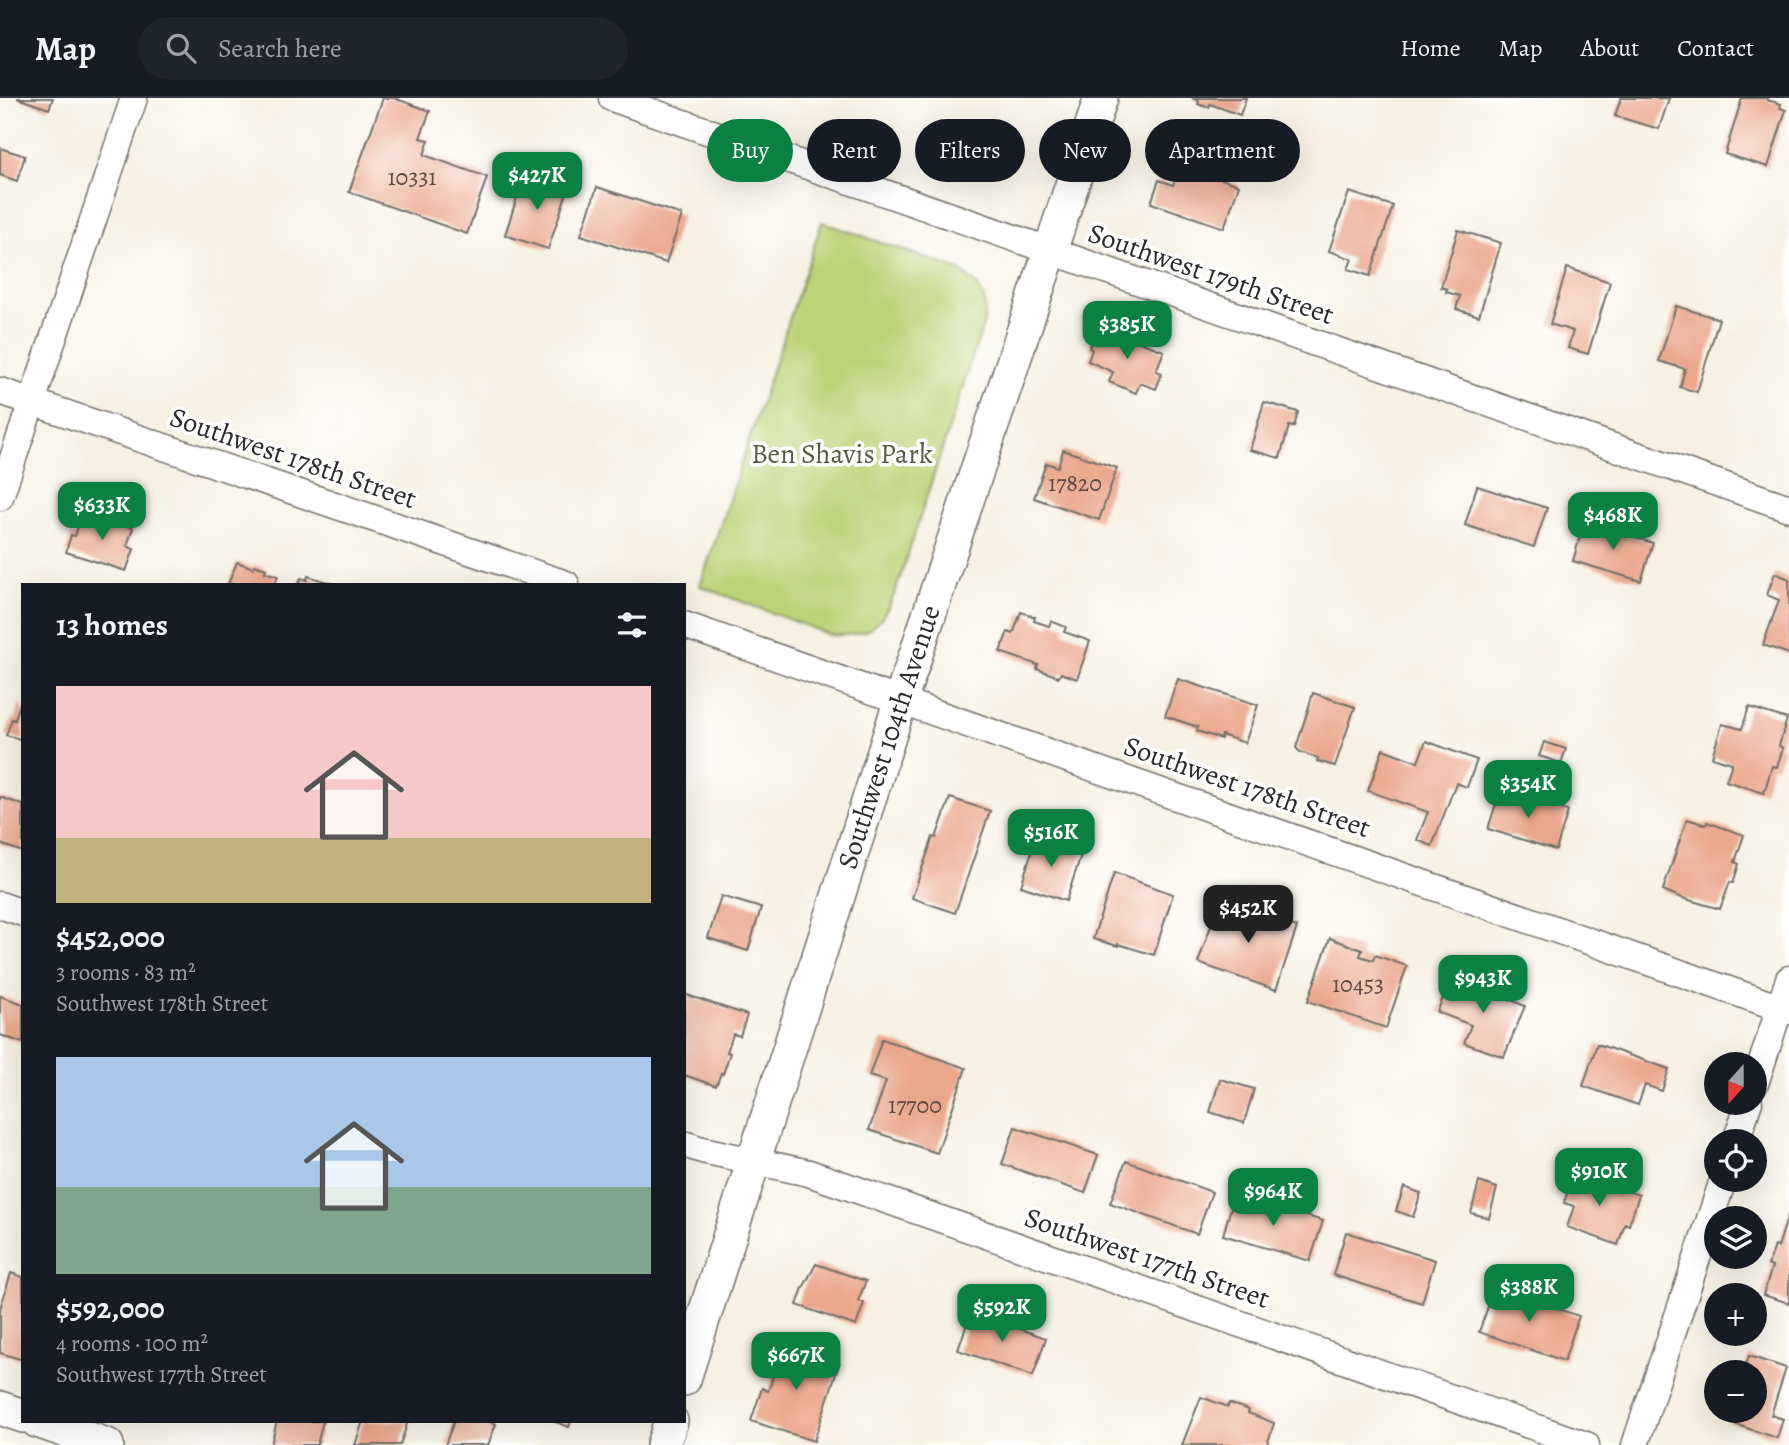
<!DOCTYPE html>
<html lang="en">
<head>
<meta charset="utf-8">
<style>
	body { margin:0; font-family:Alegreya,serif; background:#20242c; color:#f1f3f6; height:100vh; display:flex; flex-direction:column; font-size:26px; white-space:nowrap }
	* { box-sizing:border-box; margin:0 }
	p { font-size:23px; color:#9ea1a6 }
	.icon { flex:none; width:38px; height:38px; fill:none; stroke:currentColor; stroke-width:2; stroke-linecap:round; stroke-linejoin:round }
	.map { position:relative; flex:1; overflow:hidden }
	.drawer { position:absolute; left:21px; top:485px; width:665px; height:840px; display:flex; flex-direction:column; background:#171b24; border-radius:0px; box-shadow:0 7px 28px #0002 }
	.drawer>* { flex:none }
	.guide { position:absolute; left:707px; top:21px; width:665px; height:63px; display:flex; gap:14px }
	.needle { width:46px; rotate:201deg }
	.controls { position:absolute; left:1704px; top:954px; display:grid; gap:14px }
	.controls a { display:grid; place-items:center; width:63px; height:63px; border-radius:50%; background:#171b24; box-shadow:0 7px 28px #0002; font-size:35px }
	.price { position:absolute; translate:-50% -60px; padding:0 16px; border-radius:14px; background:#0b8043; color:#fff; font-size:23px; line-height:46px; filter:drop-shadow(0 2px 4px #0008) }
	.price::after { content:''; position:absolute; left:50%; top:42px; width:21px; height:16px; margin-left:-10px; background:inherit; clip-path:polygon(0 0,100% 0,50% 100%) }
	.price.current { background:#222; color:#fff }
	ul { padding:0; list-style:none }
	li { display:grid; align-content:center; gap:14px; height:371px; padding:0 35px }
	li span { display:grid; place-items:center; height:217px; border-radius:0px; color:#555 }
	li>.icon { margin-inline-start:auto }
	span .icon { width:126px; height:126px; fill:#fffc; stroke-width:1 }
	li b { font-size:30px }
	h2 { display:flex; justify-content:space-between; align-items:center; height:84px; padding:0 35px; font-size:30px }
	.pill { padding:0 24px; border-radius:32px; background:#171b24; box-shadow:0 7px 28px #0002; font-size:24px; line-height:63px }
	.pill.current { background:#0b8043; color:#fff }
	header { display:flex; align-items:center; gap:42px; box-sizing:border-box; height:98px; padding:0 35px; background:#171b24; border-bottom:2px solid #363941 }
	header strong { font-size:33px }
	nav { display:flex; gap:38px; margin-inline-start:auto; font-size:24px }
	.search { width:490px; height:63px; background:#20242c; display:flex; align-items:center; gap:18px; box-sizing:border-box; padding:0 24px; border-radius:38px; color:#9ea1a6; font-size:26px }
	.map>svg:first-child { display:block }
	.green { fill:#bdd377; stroke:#747f51; stroke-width:2 }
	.building { fill:#eba78c }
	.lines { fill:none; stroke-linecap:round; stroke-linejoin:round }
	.minor-casing { stroke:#72706b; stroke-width:29 }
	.tertiary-casing { stroke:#72706b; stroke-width:36 }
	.minor { stroke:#fff; stroke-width:26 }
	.tertiary { stroke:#fff; stroke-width:33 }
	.labels { text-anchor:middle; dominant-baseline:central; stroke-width:7; stroke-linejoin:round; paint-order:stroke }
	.number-label { font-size:24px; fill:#5b4a43 }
	.street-label { font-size:28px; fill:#2b2b2b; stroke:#fff }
	.park-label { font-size:28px; fill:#575d42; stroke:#fff }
</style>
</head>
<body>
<header>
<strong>Map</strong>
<div class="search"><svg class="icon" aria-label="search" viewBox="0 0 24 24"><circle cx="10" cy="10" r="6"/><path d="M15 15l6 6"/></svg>Search here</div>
<nav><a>Home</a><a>Map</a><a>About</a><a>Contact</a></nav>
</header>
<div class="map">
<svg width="1789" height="1347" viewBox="0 0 1789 1347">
	<rect width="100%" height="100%" fill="#fff"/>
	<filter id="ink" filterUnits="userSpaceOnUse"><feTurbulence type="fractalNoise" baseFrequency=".0143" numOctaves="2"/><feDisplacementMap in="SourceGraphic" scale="14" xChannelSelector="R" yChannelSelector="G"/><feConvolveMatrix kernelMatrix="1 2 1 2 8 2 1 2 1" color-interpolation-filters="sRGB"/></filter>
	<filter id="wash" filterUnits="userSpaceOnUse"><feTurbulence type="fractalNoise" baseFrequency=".00686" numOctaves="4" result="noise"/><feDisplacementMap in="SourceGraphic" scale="28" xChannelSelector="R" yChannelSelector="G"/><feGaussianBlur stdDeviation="1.57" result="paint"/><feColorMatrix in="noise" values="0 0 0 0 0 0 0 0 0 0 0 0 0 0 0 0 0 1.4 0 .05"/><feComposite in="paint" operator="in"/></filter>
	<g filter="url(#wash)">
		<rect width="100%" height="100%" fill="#f6f1e2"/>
		<!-- green -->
		<path class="green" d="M 822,124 L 957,171 C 980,186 988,196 984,224 L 896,492 C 881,528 871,539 830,537 L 700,488 Z"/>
		<g id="blocks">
			<!-- building -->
			<g class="building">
				<polygon points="17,0 53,0 49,11"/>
				<polygon points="383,0 394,0 430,13 420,40 429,42 424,57 487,79 467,136 349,94"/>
				<polygon points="1192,0 1246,0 1240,17 1210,6 1209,9 1203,8 1198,6 1199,3"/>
				<polygon points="1621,0 1669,0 1659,31 1615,18"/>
				<polygon points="1742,0 1768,0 1767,2 1781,6 1780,10 1786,12 1768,69 1725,56"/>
				<polygon points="0,50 25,58 17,83 0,77"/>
				<polygon points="1180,67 1239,87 1224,130 1151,105 1159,82 1173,87"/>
				<polygon points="543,79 569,88 548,151 505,137 523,80 541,87"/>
				<polygon points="597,89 682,117 666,165 581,137"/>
				<polygon points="1349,94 1393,108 1370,178 1348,171 1352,161 1329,153"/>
				<polygon points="1458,132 1501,145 1479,218 1456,211 1460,198 1446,194 1447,191 1441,189"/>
				<polygon points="1567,170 1610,184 1588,256 1568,250 1573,233 1550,226"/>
				<polygon points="1676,208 1719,221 1697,294 1680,289 1685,271 1659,263"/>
				<polygon points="1100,233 1110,237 1112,234 1164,253 1156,273 1162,275 1156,291 1140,285 1136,295 1109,284 1113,274 1088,263 1092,252 1089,250 1093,242 1096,243"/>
				<polygon points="1264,304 1298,314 1294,329 1289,328 1280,360 1250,352"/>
				<polygon points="1063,352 1117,370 1099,422 1034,400 1046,365 1058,369"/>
				<polygon points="1477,388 1547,410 1534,449 1465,427"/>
				<polygon points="83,413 133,430 127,448 134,451 126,473 66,454 71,437 75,438"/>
				<polygon points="1584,424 1653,445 1641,483 1573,463"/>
				<polygon points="237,464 253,470 254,467 266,471 265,474 278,478 275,486 228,486"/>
				<polygon points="1775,475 1789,481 1789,556 1763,547 1779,502 1767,497"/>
				<polygon points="308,478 334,486 298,486 301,480 307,482"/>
				<polygon points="1021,514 1035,519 1034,523 1049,528 1051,523 1066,529 1064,534 1090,543 1077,581 1061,575 1059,579 1037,571 1038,567 1000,554 1008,534 1013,536"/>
				<polygon points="1178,581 1258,607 1245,645 1222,637 1221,641 1197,633 1198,629 1165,618"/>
				<polygon points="1313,595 1355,609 1335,668 1317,663 1318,660 1300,654 1296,650"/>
				<polygon points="20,605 23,606 23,642 6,637 12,621 15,622"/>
				<polygon points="1749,609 1787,621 1779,648 1783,650 1777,669 1772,668 1764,695 1726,683 1732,665 1712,659 1722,626 1742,631"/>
				<polygon points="1426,643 1477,662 1467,689 1456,685 1432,748 1417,742 1428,714 1368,693 1383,651 1418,664"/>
				<polygon points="1544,644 1566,651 1561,665 1539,658"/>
				<polygon points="1500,693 1568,713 1556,752 1488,731"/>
				<polygon points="0,699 23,707 23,754 0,746"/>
				<polygon points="950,700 990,713 955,815 912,800 933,739 936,740"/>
				<polygon points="1687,721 1706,727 1707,724 1744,737 1735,764 1739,766 1733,785 1730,784 1720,811 1682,800 1663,792"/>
				<polygon points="1036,740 1082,754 1066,803 1021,788"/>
				<polygon points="1114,775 1173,796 1154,857 1118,846 1118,848 1093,841"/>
				<polygon points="721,798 761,810 748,853 708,840"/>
				<polygon points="1220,802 1253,813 1251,820 1264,824 1265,818 1297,829 1276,892 1198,865"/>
				<polygon points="1330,840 1362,852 1360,858 1373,862 1375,857 1407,868 1386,930 1308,903"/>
				<polygon points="1452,879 1482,891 1483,887 1503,895 1502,898 1525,908 1504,959 1464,945 1471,927 1437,914"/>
				<polygon points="684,896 747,917 740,938 733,936 727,954 730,955 723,976 721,975 716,988 684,977"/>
				<polygon points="0,898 23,906 23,945 0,937"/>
				<polygon points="882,941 966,970 937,1055 869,1032 886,983 869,978"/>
				<polygon points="1597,946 1669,971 1662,993 1645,987 1638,1007 1583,988"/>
				<polygon points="1220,981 1254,991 1244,1025 1210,1014"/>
				<polygon points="1015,1029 1098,1057 1085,1095 1002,1066"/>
				<polygon points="1126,1063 1212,1094 1197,1136 1110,1105"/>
				<polygon points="1574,1074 1639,1097 1629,1127 1625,1125 1618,1147 1567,1129 1574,1108 1564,1105"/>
				<polygon points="1479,1084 1497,1090 1489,1120 1471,1115"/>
				<polygon points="1404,1089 1421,1095 1413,1119 1396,1113"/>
				<polygon points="1235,1096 1323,1123 1310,1163 1223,1137"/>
				<polygon points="1788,1117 1789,1117 1789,1205 1763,1197 1772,1169 1768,1167 1775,1148 1778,1149"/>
				<polygon points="1346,1134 1435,1162 1422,1205 1333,1177"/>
				<polygon points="816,1166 866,1183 858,1203 864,1205 856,1228 797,1207 803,1190"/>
				<polygon points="11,1175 23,1179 23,1262 0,1255 0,1211"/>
				<polygon points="1495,1189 1579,1218 1564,1263 1479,1234"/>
				<polygon points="971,1214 1046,1240 1033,1278 958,1252"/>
				<polygon points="776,1245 839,1266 814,1343 751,1323 762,1290 768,1293 773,1279 766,1277"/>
				<polygon points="1749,1258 1786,1270 1771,1317 1783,1321 1777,1340 1728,1324 1731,1312 1755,1312 1755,1274 1743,1274"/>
				<polygon points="1201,1299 1228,1309 1229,1305 1249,1312 1248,1315 1274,1325 1267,1347 1182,1347"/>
				<polygon points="277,1323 323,1323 317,1347 271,1347"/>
				<polygon points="363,1323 408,1323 400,1347 355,1347"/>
				<polygon points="454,1323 489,1323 496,1326 488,1347 445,1347"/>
				<polygon points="553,1323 571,1323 569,1329"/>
			</g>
		</g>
	</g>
	<g filter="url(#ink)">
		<use href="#blocks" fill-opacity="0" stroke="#72706b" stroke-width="2"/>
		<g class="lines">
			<defs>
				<g id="minor">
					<polyline points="612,0 1789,410"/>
					<polyline points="0,293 566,486"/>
					<polyline points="0,399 134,0"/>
					<polyline points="684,527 1789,913"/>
					<polyline points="0,807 23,815"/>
					<polyline points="1755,986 1789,881"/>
					<polyline points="1736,1043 1749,1004"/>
					<polyline points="684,1046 702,1052 809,1075 1586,1347"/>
					<polyline points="1635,1347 1723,1082"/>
				</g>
				<g id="tertiary">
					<polyline points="684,1281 901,601 1101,0"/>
					<polyline points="0,1310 23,1318"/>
					<polyline points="37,1323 107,1347"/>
					<polyline points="663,1347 671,1323"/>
				</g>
			</defs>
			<!-- minor casing -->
			<use href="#minor" class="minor-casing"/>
			<!-- tertiary casing -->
			<use href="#tertiary" class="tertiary-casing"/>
			<!-- minor -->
			<use href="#minor" class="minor"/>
			<!-- tertiary -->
			<use href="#tertiary" class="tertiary"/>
		</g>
	</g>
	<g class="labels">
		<!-- number labels -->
		<g class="number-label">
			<text x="412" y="79">10331</text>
			<text x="1075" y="385">17820</text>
			<text x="1358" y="886">10453</text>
			<text x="915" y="1007">17700</text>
		</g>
		<!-- street labels -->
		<g class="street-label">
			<text transform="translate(1211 176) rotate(19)">Southwest 179th Street</text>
			<text transform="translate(293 360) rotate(19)">Southwest 178th Street</text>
			<text transform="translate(889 639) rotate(-72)">Southwest 104th Avenue</text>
			<text transform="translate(1247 689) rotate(19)">Southwest 178th Street</text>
			<text transform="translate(1147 1160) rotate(19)">Southwest 177th Street</text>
		</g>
		<!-- park labels -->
		<g class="park-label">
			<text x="842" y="356">Ben Shavis Park</text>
		</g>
	</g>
</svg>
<div class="controls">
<a><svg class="needle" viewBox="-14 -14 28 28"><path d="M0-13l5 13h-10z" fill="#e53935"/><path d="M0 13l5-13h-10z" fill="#9ea1a6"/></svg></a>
<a><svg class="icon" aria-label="locate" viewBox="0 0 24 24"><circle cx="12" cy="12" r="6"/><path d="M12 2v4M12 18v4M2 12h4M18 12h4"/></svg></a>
<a><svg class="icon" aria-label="layers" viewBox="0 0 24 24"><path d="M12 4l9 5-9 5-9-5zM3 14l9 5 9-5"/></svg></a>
<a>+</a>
<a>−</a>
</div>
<b class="price" style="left:537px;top:114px">$427K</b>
<b class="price" style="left:1127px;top:263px">$385K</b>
<b class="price" style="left:102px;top:444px">$633K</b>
<b class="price" style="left:1613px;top:454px">$468K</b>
<b class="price" style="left:1528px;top:722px">$354K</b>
<b class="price" style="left:1051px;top:771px">$516K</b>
<b class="price current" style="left:1248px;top:847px">$452K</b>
<b class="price" style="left:1483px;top:917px">$943K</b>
<b class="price" style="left:1599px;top:1110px">$910K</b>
<b class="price" style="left:1273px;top:1130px">$964K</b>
<b class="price" style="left:1529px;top:1226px">$388K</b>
<b class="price" style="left:1002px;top:1246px">$592K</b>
<b class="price" style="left:796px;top:1294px">$667K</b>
<div class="guide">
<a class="pill current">Buy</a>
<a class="pill">Rent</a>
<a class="pill">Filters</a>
<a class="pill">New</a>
<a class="pill">Apartment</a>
</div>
<section class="drawer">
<h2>13 homes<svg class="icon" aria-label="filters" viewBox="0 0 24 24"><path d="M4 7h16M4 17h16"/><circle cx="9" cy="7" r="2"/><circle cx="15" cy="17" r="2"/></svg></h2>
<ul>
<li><span style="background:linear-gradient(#f6c9c9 70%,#c2b280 0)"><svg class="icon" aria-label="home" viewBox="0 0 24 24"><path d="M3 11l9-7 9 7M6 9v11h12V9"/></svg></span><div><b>$452,000</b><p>3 rooms · 83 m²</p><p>Southwest 178th Street</p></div></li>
<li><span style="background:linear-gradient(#a9c7e8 60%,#7fa58c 0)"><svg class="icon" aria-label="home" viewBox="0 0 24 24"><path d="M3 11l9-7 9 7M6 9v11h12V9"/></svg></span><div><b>$592,000</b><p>4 rooms · 100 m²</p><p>Southwest 177th Street</p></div></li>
</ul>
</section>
</div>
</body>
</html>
